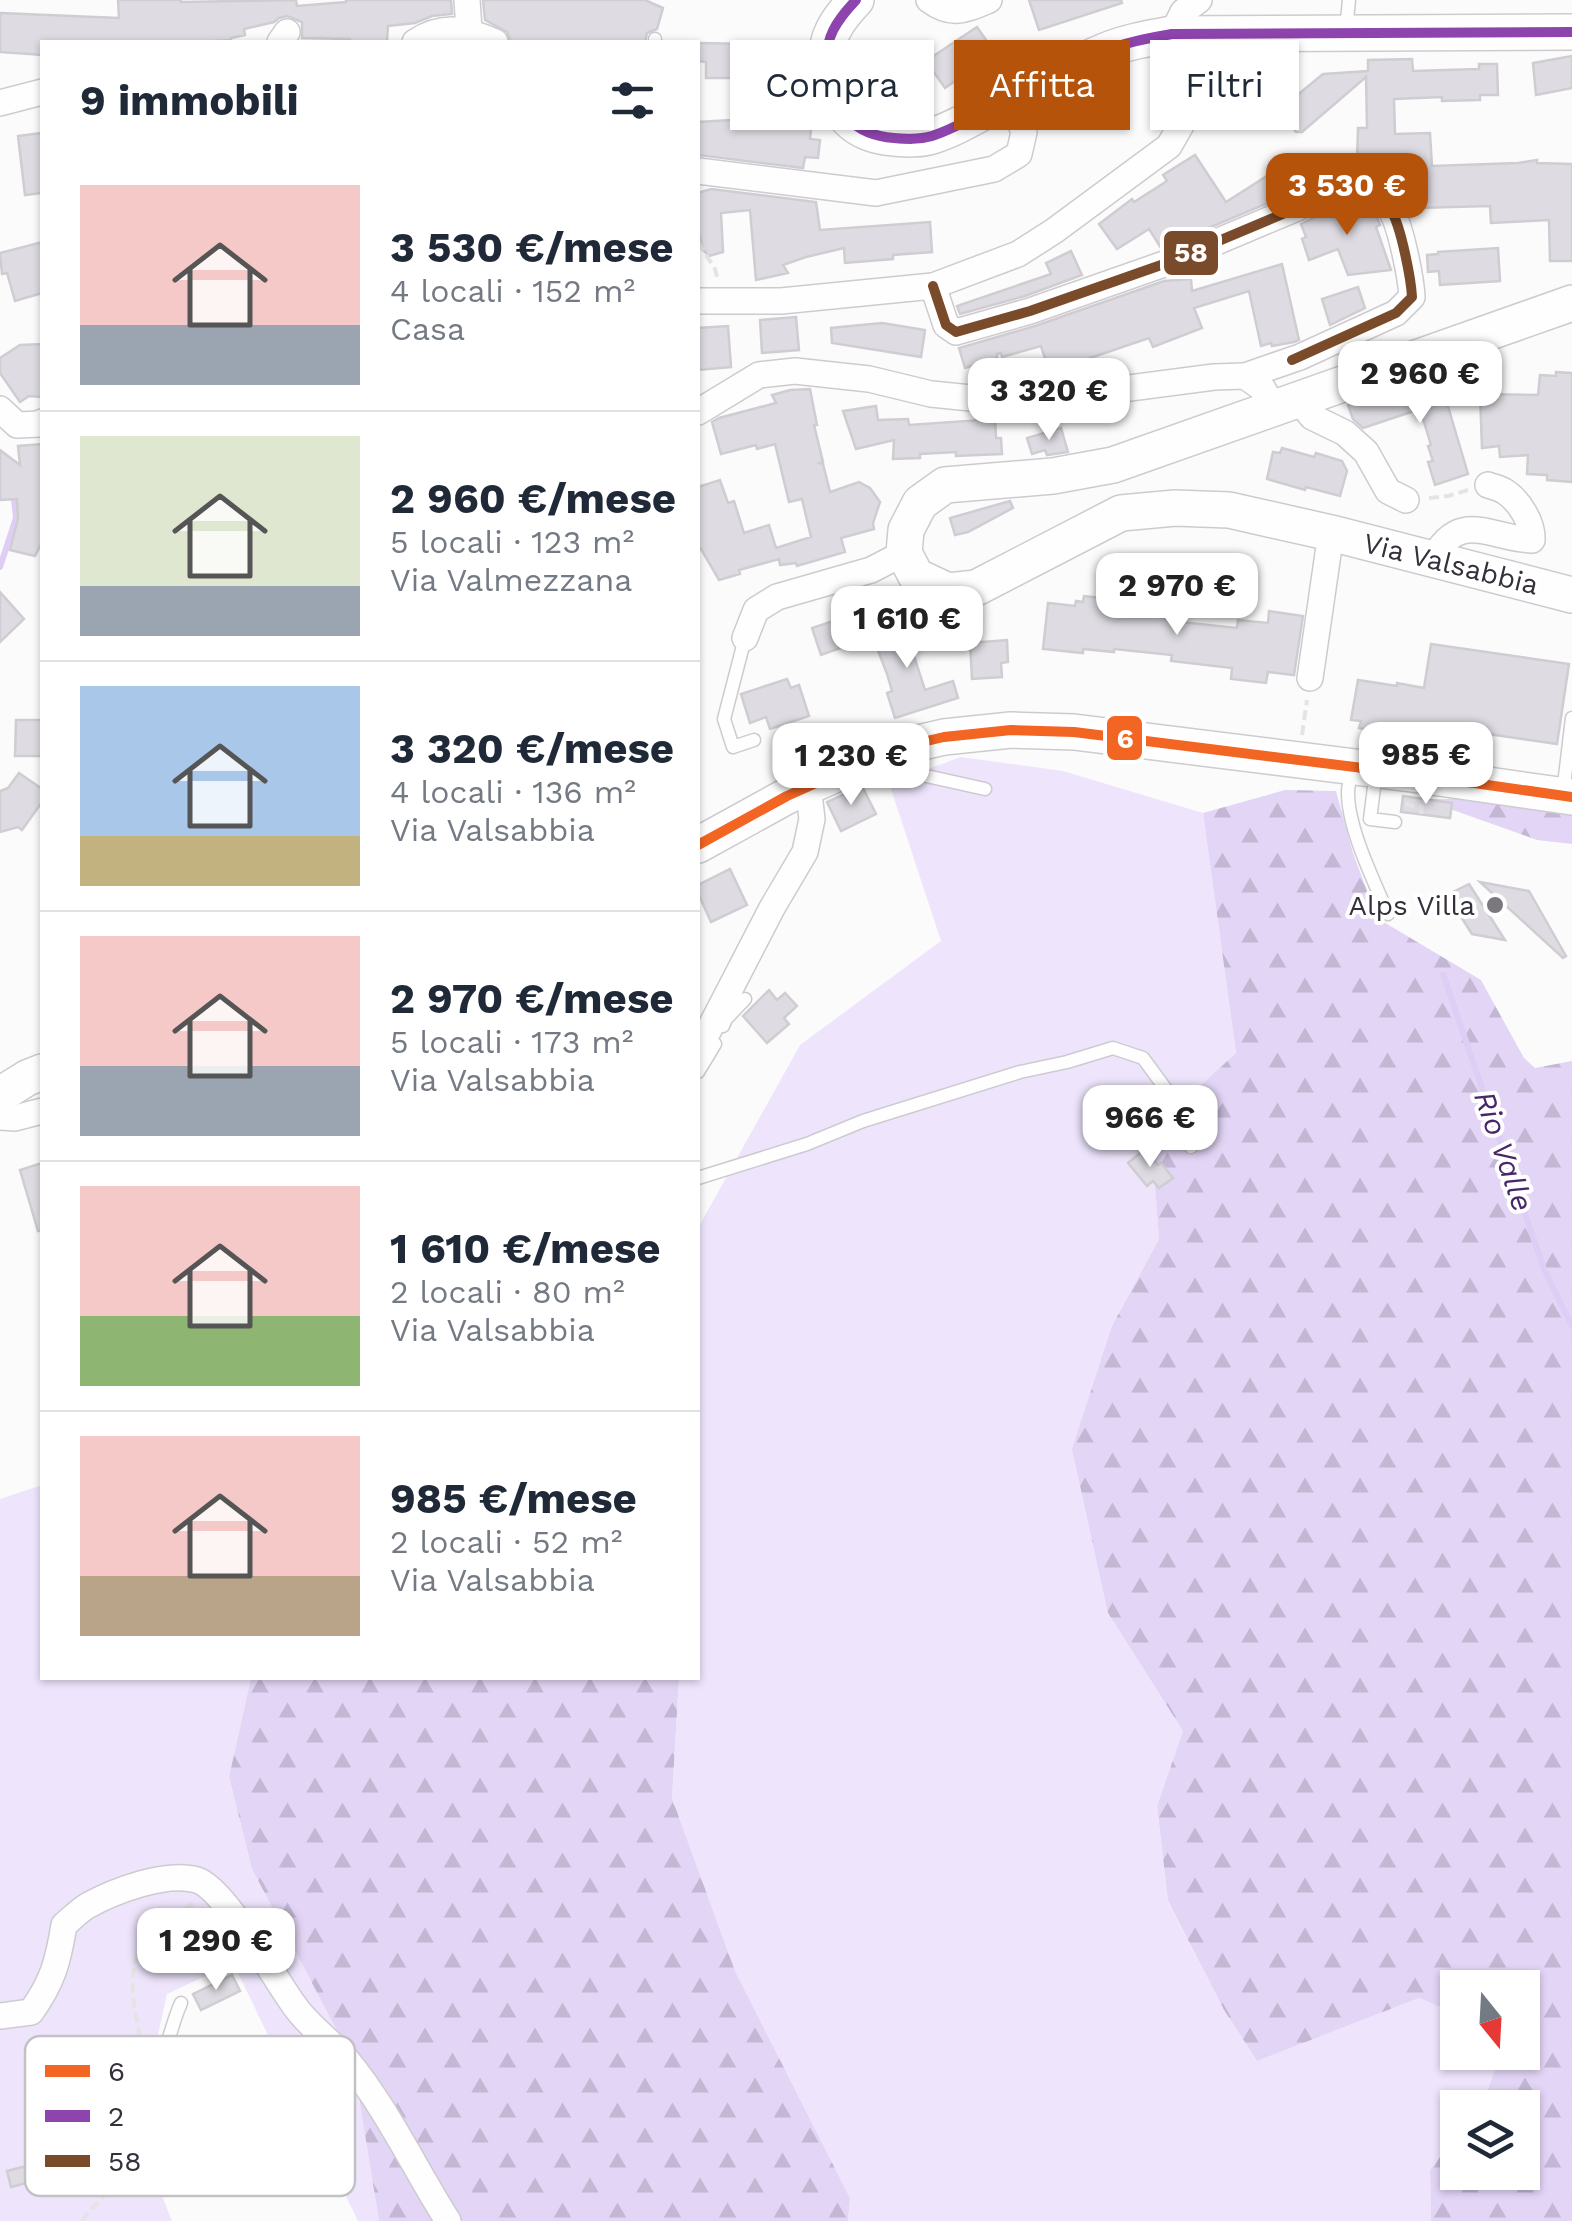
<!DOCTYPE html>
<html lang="it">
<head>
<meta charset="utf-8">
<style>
	body { margin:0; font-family:"Work Sans",sans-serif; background:#f2f2f3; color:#1f2937; height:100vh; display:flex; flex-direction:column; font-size:38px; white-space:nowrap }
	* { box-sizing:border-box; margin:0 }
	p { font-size:32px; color:#747a83 }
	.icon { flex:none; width:55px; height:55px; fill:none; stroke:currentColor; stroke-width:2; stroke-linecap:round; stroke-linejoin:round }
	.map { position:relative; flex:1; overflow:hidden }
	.panel { position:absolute; left:40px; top:40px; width:660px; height:1640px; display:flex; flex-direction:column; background:#fff; border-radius:0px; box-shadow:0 2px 8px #0004 }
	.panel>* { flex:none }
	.guide { position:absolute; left:730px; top:40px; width:690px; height:90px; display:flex; gap:20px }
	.needle { width:65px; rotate:162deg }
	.controls { position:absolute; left:1440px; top:1970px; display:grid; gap:20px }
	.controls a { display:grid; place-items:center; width:100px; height:100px; border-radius:0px; background:#fff; box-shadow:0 2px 8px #0004; font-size:50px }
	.price { position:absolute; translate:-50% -85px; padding:0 22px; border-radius:20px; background:#fff; color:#222; font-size:32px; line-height:65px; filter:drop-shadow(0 2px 5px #0008) }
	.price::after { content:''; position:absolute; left:50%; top:60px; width:30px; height:22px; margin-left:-15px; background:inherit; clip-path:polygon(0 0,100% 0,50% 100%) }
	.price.current { background:#b45309; color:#fff }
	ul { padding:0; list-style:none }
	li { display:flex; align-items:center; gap:30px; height:250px; padding:0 40px }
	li+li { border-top:2px solid #e0e1e3 }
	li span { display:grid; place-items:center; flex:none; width:280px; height:200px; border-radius:0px; color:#555 }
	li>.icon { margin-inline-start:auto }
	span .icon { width:120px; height:120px; fill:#fffc; stroke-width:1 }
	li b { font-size:42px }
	h2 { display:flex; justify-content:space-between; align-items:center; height:120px; padding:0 40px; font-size:42px }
	.tag { padding:0 35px; border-radius:0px; background:#fff; box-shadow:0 2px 8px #0004; font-size:35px; line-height:90px }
	.tag.current { background:#b45309; color:#fff }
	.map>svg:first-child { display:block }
	.grass { fill:#eee5fc }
	.forest { fill:url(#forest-firs) }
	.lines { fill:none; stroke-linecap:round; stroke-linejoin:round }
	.stream { stroke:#decef6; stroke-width:6 }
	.building { fill:#dedce2; stroke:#cfcdd2; stroke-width:2.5 }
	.lane-casing { stroke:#cdcbd0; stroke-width:15 }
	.street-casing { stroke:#cdcbd0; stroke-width:28 }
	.secondary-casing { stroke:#cdcbd0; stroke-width:38 }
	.path { stroke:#e5e4e5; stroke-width:4; stroke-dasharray:10 5; stroke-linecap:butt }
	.lane { stroke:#fefefe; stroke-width:12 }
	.street { stroke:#fefefe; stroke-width:25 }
	.secondary { stroke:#fefefe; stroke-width:35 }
	.bus-1-casing { stroke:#fff; stroke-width:18 }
	.bus-2-casing { stroke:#fff; stroke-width:18 }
	.bus-3-casing { stroke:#fff; stroke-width:18 }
	.bus-1 { stroke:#f26522; stroke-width:10 }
	.bus-2 { stroke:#8e44ad; stroke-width:10 }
	.bus-3 { stroke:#7a4b2a; stroke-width:10 }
	.poi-dot { fill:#7a777e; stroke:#fff; stroke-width:4 }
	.labels { text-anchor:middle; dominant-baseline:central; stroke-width:8; stroke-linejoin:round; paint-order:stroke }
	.street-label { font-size:28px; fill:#35303b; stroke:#fff }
	.poi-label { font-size:28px; fill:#35303b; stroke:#fff; text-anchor:end }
	.water-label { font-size:30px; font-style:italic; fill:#48266a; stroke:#fff }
	.key { fill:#fff; stroke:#c2c1c4; stroke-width:2.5 }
	.key-label { font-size:28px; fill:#35303b }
	.line-badge { stroke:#fff; stroke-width:4 }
	.badge-label { font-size:28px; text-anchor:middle; font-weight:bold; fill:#fff }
</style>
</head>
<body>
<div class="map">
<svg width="1572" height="2221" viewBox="0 0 1572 2221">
	<defs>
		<pattern id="forest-firs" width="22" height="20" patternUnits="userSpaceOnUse" patternTransform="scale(2.5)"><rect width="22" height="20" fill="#e3d5f6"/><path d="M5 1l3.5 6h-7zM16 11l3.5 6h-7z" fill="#c3b7d4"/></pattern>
	</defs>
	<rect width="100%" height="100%" fill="#fbfbfb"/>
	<!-- grass -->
	<g class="grass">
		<polygon points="961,757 1063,771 1203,813 1236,1053 1152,1131 1159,1239 1112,1326 1108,1613 1183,1731 1157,1806 1168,1902 1224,2010 1257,2061 1419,1998 1457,2014 1458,2052 1501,2053 1484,2101 1478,2107 1458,2108 1457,2134 1430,2170 1431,2221 848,2221 850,2198 735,1971 672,1798 679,1678 698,1678 698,1228 800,1045 941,941 889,783"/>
		<polygon points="42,1485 42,1678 251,1678 229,1777 252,1869 353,2061 379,2221 358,2221 235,1967 214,1972 167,1994 154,2053 151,2117 153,2173 172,2221 0,2221 0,1499"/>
	</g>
	<!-- forest -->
	<g class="forest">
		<polygon points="1285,790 1336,791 1353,853 1377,918 1481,980 1524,1058 1535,1068 1572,1061 1572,2221 1431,2221 1430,2170 1457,2134 1458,2172 1522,2172 1522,2108 1478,2107 1484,2100 1501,2053 1522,2052 1522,1988 1458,1988 1457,2014 1419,1998 1257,2061 1224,2010 1168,1901 1157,1806 1183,1731 1108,1613 1072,1449 1112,1326 1159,1239 1151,1131 1236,1053 1203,813"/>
		<polygon points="1422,799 1456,799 1572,814 1572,844 1537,840"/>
		<polygon points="251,1678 679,1678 672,1798 735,1971 850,2198 848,2221 379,2221 353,2061 252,1869 229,1777"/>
	</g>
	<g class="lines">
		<!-- stream -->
		<g class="stream">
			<polyline points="0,567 16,518 14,499"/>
			<polyline points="1443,974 1544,1269 1572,1326"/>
		</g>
	</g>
	<!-- building -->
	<g class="building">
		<polygon points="118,0 181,0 181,2 296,0 297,6 346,2 346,0 451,0 452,14 432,16 415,23 388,26 387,42 350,42 350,39 302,38 302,22 287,16 279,18 274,22 244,29 245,35 231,38 231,40 198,42 42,42 42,55 0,52 0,13 119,18"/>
		<polygon points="483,0 645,0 663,8 657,29 647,33 645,42 511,42 507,32 485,20"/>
		<polygon points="1029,0 1121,0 1122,3 1039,30"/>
		<polygon points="977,27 995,53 945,88 926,61"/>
		<polygon points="698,43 795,45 794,97 805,99 808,108 813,108 810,139 820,140 818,158 805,157 803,168 698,155 698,122 732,120 733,78 706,78 706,62 698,61"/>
		<polygon points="1268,55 1277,55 1283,64 1269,74 1253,80 1246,66"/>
		<polygon points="1572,56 1572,88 1536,95 1533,63"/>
		<polygon points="1412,59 1413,71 1479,69 1479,64 1497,64 1498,95 1480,95 1480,100 1442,101 1442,97 1394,99 1395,134 1430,133 1432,166 1518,163 1537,160 1537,163 1572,164 1572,261 1550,261 1549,220 1491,223 1490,206 1418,208 1417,195 1414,195 1413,177 1382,178 1422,159 1357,161 1358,128 1367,128 1366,77 1302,132 1296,132 1278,111 1323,74 1368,71 1368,60"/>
		<polygon points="1244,74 1255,104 1234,112 1235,116 1216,123 1205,89"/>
		<polygon points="42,133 42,193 25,195 18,136"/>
		<polygon points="1195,155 1226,202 1284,165 1298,189 1267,200 1268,203 1161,248 1149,229 1117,249 1099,224 1132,199 1134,202 1167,181 1163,175"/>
		<polygon points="711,189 816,202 820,230 930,222 932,252 893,255 893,259 845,263 844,248 806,257 783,265 788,273 756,280 750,210 721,213 723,252 709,256 703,250 700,236 698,238 698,193"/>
		<polygon points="1352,199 1370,211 1378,220 1380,225 1376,227 1391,270 1348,275 1338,249 1309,260 1302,239 1306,237 1301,224"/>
		<polygon points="42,242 42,293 15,301 7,273 2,274 0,253"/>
		<polygon points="1498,248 1500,281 1440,285 1439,271 1428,272 1427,255 1438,254 1438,252"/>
		<polygon points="1071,251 1082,275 1025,296 960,314 957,306 1051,274 1046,263"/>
		<polygon points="1282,264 1299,340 1294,342 1272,346 1271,343 1261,346 1249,291 1194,308 1202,328 1153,347 1149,338 1090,358 1093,367 1052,380 1041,346 1002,357 1001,353 997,354 997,358 965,368 959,348 1035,326 1164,281 1191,279 1192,291"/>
		<polygon points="1358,287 1365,308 1330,325 1322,299"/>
		<polygon points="796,317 799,350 762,353 760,320"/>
		<polygon points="882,323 925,330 921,357 832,343 831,328"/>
		<polygon points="728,326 731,367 698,370 698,328"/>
		<polygon points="42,344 42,397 29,396 20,402 0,373 0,358 20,345"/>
		<polygon points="1556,372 1572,373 1572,482 1547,480 1547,475 1527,474 1528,455 1500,457 1499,446 1482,448 1480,394 1538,395 1540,375 1556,376"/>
		<polygon points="1442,386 1468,474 1435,485 1428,462 1433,461 1428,446 1431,445 1420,409 1363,428 1353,419 1348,405 1392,389 1395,398 1429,387 1429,389"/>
		<polygon points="810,389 817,425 814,425 823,462 820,463 823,464 830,492 859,482 870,488 880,502 873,523 874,529 841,538 845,552 797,566 796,563 780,565 779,559 739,570 740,574 719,580 698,544 698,487 720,480 728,503 734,501 744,533 769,525 776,548 811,537 802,499 789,502 775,444 757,449 756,445 721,454 712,422 719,418 776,403 772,395 790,390"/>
		<polygon points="876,406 878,420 908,419 909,425 995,419 996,438 1001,438 1002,454 956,456 956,452 920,454 920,458 893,459 894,440 856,449 843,411"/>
		<polygon points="1061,428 1068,452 1047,455 1045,450 1032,454 1027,438"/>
		<polygon points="42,444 42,542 35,556 10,550 18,518 17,499 0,500 0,450 20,465 18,446"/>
		<polygon points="1282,448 1314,457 1316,453 1342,461 1347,471 1340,496 1306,487 1305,490 1267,479 1273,452 1280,453"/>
		<polygon points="1010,501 1013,508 968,532 955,535 950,518"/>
		<polygon points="0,592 24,619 0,642"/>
		<polygon points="1084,596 1119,600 1118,609 1181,616 1180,622 1237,628 1238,620 1268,623 1269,611 1303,616 1294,675 1268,672 1266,683 1231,679 1232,668 1171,661 1172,655 1114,649 1114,652 1083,649 1083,653 1043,649 1048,603 1075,606 1076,601 1083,602"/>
		<polygon points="848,616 857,642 821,655 812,628"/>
		<polygon points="910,618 923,645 912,650 925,690 953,681 958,698 895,718 887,693 892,691 887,674 871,632"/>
		<polygon points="1007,640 1008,662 1001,663 1002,677 972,679 970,643"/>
		<polygon points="1431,644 1569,664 1557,744 1460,730 1457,748 1416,743 1417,738 1359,728 1361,721 1351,720 1358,680 1397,686 1397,683 1424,688"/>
		<polygon points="787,679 791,688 799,685 809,716 770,729 766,717 750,723 741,694"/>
		<polygon points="16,720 42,720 42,756 15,756"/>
		<polygon points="19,773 42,789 42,802 22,830 18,827 0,832 0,791 8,788"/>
		<polygon points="862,786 876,814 841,831 827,802"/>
		<polygon points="1403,796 1452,803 1450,818 1401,812"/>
		<polygon points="730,869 747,905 711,922 698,893 698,885"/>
		<polygon points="1480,882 1529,891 1566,956 1563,958"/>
		<polygon points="1469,884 1505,940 1472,934 1447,895"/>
		<polygon points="769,990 777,1000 785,993 797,1006 784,1018 789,1024 767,1043 743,1016"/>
		<polygon points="1145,1149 1158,1165 1161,1163 1173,1178 1159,1188 1153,1181 1147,1186 1128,1163"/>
		<polygon points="42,1163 42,1230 38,1231 20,1170"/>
		<polygon points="232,1975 240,1991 201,2010 193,1994"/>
		<polygon points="54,2159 58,2175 11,2187 7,2171"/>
	</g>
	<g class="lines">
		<defs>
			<g id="lane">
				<polyline points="1346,31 1349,0"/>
				<polyline points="655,42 655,39"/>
				<polyline points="745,638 724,719 733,747 754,740"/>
				<polyline points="872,764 886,772 913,773 985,789"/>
				<path d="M 1352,769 C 1351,776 1348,785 1348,793 C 1348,829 1374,881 1388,914"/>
				<polyline points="1376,772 1370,819 1395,822"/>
				<polyline points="1563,793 1572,718"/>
				<polyline points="723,1026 726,1019 745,999"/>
				<polyline points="698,1072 715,1044"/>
				<polyline points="698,1178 807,1144 863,1121 1020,1072 1067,1062 1113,1048 1143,1058 1173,1099 1191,1147"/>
				<path d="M 144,2077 C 170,2054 168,2032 181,2003"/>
			</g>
			<g id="street">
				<polyline points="467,0 469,30"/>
				<path d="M 929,0 C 952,17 965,10 989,0"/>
				<polyline points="280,42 287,32"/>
				<path d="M 415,42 C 443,23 466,29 495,42"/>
				<polyline points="0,103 42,92"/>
				<polyline points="698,171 876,193 994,169 1019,154 1024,132 1010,98"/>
				<path d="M 933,286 L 946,325 L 956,332 L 1030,311 L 1164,264 L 1297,208 L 1343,184 L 1355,182 C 1367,190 1385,198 1392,212 C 1401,228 1411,278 1412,297 L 1396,313 L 1300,357 L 1245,376"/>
				<polyline points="698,301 781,301 933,286 1018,254 1054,231 1169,146 1189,111 1184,74 1172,34 1183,12 1199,0"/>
				<polyline points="1303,399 1308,412 1312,417 1345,433 1366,452 1388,491 1406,500"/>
				<polyline points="0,409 17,425 40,424 42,422"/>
				<polyline points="698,412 759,375 795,371 869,379 931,394 981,399 1061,397 1214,377 1245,376 1263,389 1275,410"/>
				<path d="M 1432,561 C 1459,508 1489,538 1532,540 C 1533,523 1519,500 1504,491 C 1499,488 1493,487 1488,485"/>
				<polyline points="745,638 756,610 777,597 871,570 904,553"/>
				<polyline points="1310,678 1331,533"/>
				<polyline points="698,1051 772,908 805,852 812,819 808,786"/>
				<polyline points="0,1117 15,1118 42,1111"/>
				<path d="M 0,2016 L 31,2012 C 53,1981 58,1962 64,1925 C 71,1919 79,1911 87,1906 C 114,1891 166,1871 197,1880 C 224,1888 275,1979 294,2005 C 308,2026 330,2040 347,2060 C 386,2107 415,2169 448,2221"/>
			</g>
			<g id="secondary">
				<path d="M 856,0 C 837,20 824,38 827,67 C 832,109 851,135 894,138 C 906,139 919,140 932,136 C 954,129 974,117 994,106 C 1031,87 1067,67 1105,51 C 1126,42 1150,38 1172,34 L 1572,32"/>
				<polyline points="1572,303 1113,465 1053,476 945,485 920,503 906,530 904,553 916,576 948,591 976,588 1121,513 1175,508 1229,510 1331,533 1572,595"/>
				<polyline points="698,845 787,796 892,749 944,737 1011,730 1074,732 1411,774 1572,797"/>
				<polyline points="0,1095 27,1078 42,1072"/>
			</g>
		</defs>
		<!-- lane casing -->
		<use href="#lane" class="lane-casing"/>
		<!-- street casing -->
		<use href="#street" class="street-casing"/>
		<!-- secondary casing -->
		<use href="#secondary" class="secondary-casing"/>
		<!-- path -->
		<g class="path">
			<polyline points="698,242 715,269 717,277"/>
			<polyline points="1429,498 1448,496 1468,490"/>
			<polyline points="1302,735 1307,700"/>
			<polyline points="1407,802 1407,805 1422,807 1421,814"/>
			<path d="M 143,2052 C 138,2022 124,1979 140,1950 C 150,1931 176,1914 194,1903"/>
			<path d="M 67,2172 C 92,2161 121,2150 135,2126"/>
			<path d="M 82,2221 C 96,2201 111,2190 132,2178 C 140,2149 135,2120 142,2091"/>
		</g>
		<!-- lane -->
		<use href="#lane" class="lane"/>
		<!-- street -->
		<use href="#street" class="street"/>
		<!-- secondary -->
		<use href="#secondary" class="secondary"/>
		<defs>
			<polyline id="bus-1" points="698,845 787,796 892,749 944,737 1011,730 1074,732 1411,774 1572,797"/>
			<path id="bus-2" d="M 856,0 C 837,20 824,38 827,67 C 832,109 851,135 894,138 C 906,139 919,140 932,136 C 954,129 974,117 994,106 C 1031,87 1067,67 1105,51 C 1126,42 1150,38 1172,34 L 1572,32"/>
			<path id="bus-3" d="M 933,286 L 946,325 L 956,332 L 1030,311 L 1164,264 L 1297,208 L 1343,184 L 1355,182 C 1367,190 1385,198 1392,212 C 1401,228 1411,278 1412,297 L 1396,313 L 1292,360"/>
		</defs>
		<!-- bus-1 casing -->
		<use href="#bus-1" class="bus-1-casing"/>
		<!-- bus-2 casing -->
		<use href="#bus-2" class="bus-2-casing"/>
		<!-- bus-3 casing -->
		<use href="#bus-3" class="bus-3-casing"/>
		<!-- bus-1 -->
		<use href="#bus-1" class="bus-1"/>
		<!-- bus-2 -->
		<use href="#bus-2" class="bus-2"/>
		<!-- bus-3 -->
		<use href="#bus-3" class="bus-3"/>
	</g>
	<!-- markers -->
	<circle class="poi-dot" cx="1495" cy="905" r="10"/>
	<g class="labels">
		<!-- street labels -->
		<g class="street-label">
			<text transform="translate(1451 564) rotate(14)">Via Valsabbia</text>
		</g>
		<!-- poi labels -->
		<g class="poi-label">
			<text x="1475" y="905">Alps Villa</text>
		</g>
		<!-- water labels -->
		<g class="water-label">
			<text transform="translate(1504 1151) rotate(71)">Rio Valle</text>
		</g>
	</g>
	<!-- legend -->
	<rect x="25" y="2036" width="330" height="160" rx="15" class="key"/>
	<rect x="45" y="2065" width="45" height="12" fill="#f26522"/>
	<rect x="45" y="2110" width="45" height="12" fill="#8e44ad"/>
	<rect x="45" y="2155" width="45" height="12" fill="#7a4b2a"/>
	<g class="key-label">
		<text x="108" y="2081">6</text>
		<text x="108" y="2126">2</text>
		<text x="108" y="2171">58</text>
	</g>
	<g class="line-badge">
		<rect x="1162" y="229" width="58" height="48" rx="10" fill="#7a4b2a"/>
		<rect x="1105" y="714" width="39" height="48" rx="10" fill="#f26522"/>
	</g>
	<g class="badge-label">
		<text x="1191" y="262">58</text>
		<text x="1125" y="748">6</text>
	</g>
</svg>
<div class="controls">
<a><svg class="needle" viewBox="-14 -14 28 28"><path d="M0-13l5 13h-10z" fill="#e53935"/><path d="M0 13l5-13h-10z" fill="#747a83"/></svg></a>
<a><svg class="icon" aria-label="layers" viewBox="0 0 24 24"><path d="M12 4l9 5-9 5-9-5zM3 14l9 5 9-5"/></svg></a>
</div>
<b class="price current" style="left:1347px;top:238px">3 530 €</b>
<b class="price" style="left:1420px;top:426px">2 960 €</b>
<b class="price" style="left:1049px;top:443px">3 320 €</b>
<b class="price" style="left:1177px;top:638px">2 970 €</b>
<b class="price" style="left:907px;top:671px">1 610 €</b>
<b class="price" style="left:1426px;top:807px">985 €</b>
<b class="price" style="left:851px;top:808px">1 230 €</b>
<b class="price" style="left:1150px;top:1170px">966 €</b>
<b class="price" style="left:216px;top:1993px">1 290 €</b>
<div class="guide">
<a class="tag">Compra</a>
<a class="tag current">Affitta</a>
<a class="tag">Filtri</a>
</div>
<section class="panel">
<h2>9 immobili<svg class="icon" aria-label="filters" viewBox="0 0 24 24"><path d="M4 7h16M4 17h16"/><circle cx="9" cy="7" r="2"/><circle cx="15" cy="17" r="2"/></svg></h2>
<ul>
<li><span style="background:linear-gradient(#f6c9c9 70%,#9aa5b1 0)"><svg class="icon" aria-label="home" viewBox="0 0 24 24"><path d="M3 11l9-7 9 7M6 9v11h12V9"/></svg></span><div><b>3 530 €/mese</b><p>4 locali · 152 m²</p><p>Casa</p></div></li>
<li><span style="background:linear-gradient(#dfe7d0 75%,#9aa5b1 0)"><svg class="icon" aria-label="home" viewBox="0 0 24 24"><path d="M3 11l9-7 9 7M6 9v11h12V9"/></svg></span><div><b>2 960 €/mese</b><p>5 locali · 123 m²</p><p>Via Valmezzana</p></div></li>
<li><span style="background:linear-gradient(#a9c7e8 75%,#c2b280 0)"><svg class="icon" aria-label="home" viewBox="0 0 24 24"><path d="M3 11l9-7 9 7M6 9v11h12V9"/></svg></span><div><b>3 320 €/mese</b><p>4 locali · 136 m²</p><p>Via Valsabbia</p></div></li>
<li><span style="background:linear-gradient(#f6c9c9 65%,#9aa5b1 0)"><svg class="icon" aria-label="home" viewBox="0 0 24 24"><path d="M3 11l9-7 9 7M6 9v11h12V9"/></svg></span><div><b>2 970 €/mese</b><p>5 locali · 173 m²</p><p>Via Valsabbia</p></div></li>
<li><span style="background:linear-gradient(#f6c9c9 65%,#8fb573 0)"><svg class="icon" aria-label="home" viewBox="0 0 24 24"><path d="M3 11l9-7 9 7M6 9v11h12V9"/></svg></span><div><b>1 610 €/mese</b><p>2 locali · 80 m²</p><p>Via Valsabbia</p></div></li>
<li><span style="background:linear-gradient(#f6c9c9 70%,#b9a48a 0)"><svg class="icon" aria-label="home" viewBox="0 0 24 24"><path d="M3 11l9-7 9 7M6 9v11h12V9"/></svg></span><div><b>985 €/mese</b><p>2 locali · 52 m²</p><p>Via Valsabbia</p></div></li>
</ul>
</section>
</div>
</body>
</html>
